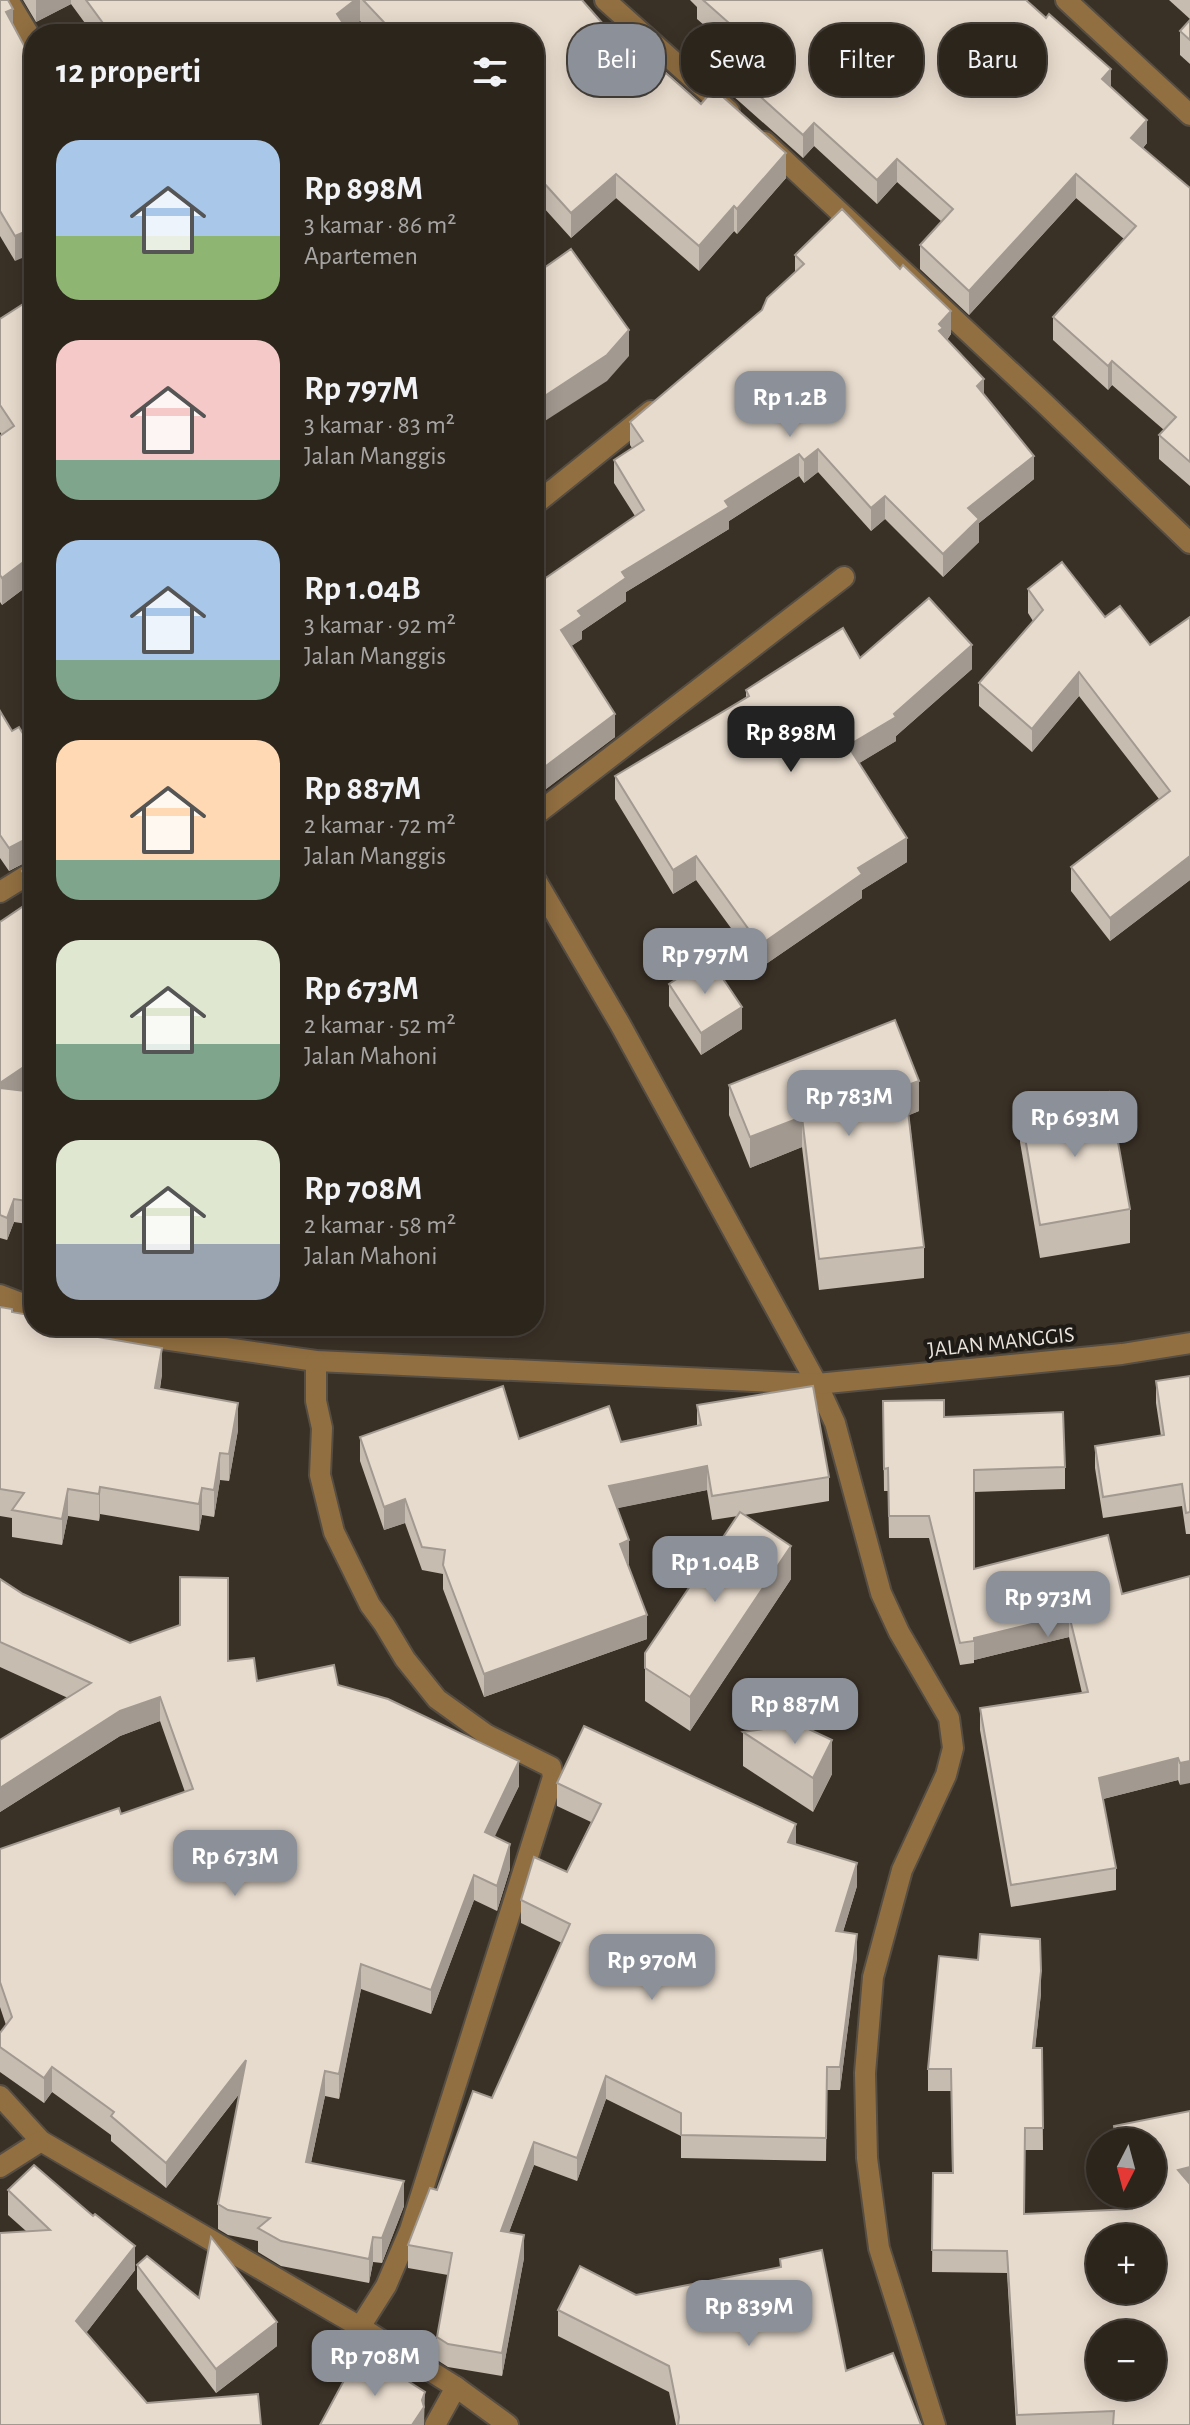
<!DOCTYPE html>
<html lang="id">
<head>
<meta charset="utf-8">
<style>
	body { margin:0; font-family:"Alegreya Sans",sans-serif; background:#383129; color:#f1f3f6; height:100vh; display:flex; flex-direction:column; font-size:30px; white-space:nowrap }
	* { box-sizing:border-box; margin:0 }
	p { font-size:26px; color:#a6a5a3 }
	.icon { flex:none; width:44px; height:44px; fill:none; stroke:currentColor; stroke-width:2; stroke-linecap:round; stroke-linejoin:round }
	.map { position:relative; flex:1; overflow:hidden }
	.side { position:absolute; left:24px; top:24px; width:520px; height:1312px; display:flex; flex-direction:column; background:#2c251c; border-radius:32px; box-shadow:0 4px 20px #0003,0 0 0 2px #48423b }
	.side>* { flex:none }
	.top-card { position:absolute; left:568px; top:24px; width:502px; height:72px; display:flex; gap:16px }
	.needle { width:52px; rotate:186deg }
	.tools { position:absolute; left:1086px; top:2128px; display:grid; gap:16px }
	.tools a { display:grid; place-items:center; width:80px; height:80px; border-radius:50%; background:#2c251c; box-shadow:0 4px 20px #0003,0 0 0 2px #48423b; font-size:40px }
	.price { position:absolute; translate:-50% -68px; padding:0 18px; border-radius:16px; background:#8c9099; color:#fff; font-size:26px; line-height:52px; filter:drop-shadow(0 2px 4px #0008) }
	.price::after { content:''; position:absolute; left:50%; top:48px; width:24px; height:18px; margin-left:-12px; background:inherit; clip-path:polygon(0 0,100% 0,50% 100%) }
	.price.active { background:#222; color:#fff }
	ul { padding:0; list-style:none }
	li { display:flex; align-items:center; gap:24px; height:200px; padding:0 32px }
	li span { display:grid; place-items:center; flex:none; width:224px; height:160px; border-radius:24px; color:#555 }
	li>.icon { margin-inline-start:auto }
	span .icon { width:96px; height:96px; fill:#fffc; stroke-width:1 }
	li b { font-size:34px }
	h2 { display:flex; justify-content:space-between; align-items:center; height:96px; padding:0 32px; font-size:34px }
	.tag { padding:0 28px; border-radius:32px; background:#2c251c; box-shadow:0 4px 20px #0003,0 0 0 2px #48423b; font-size:28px; line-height:72px }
	.tag.active { background:#8c9099; color:#fff }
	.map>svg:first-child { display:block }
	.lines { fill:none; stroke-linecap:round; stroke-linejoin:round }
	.minor-casing { stroke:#564d43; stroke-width:24 }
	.minor { stroke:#916f41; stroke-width:20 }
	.wall { fill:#c7bcb0; fill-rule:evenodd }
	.shaded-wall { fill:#a29990 }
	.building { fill:#e7dbcd; stroke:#a29990; stroke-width:2; fill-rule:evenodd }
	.labels { text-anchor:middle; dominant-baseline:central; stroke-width:8; stroke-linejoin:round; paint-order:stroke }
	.street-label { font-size:22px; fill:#e9e3db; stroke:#1e1a15 }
</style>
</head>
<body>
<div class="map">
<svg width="1190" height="2425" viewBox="0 0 1190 2425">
	<rect width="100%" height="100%" fill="#3a3126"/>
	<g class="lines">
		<defs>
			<g id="minor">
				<polyline points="8,0 34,43"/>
				<polyline points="605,0 729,111"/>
				<polyline points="1066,0 1190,115"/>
				<polyline points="765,142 1043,402 1190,543"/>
				<polyline points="534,505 651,411"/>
				<polyline points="534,816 844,577"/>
				<polyline points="534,877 620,1024 817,1384 835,1423 881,1593 899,1632 949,1718 953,1748 946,1775 902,1870 873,1977 865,2073 867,2158 879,2248 935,2425"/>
				<polyline points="0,892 34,871"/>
				<polyline points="0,1295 34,1308"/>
				<polyline points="98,1326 149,1337 316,1361 817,1384 1122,1354 1190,1343"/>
				<polyline points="316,1361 316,1401 322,1428 320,1475 334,1532 370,1605 384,1624 405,1659 437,1699 487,1735 551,1767 553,1777 410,2230 386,2286 360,2327"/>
				<polyline points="0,2096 41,2141 360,2327 456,2387 508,2425"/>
				<polyline points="0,2167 41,2141"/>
				<polyline points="435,2425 456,2387"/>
			</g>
		</defs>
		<!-- minor casing -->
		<use href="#minor" class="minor-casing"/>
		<!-- minor -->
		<use href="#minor" class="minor"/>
	</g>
	<!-- wall -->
	<g class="wall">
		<polygon points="0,0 34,64 15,261 0,236"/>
		<polygon points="23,0 582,0 656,84 786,178 737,234 734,231 699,271 616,198 571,238 534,197 534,34 372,34 360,21 348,31 350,34 93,34 71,4 36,22"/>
		<polygon points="690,0 1026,0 1111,87 1147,143 1143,148 1190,188 1190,486 1159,459 1159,435 1164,430 1112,385 1108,390 1053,340 1053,317 1124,239 1076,198 969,315 920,269 920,245 942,222 897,182 877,204 814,146 803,158 732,95 732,71 743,59 697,19 697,7"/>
		<polygon points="1169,0 1190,0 1190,19"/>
		<polygon points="1190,20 1190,64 1180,55 1180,31"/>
		<polygon points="795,255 951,334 947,340 984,395 1034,479 979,523 979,542 943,577 885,519 871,531 818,472 804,483 799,476 729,521 729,529 626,592 626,601 582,631 582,639 571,646 615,737 534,798 534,586 635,516 614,483 614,460 632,448 630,445 630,422 762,310 795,272"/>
		<polygon points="34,297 34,581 2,605 0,602 0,436 2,435 0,432 0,319"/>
		<polygon points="1028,589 1105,617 1150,645 1190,880 1110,941 1071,891 1071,867 1159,799 1079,696 1032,752 979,706 979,683 1033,621 1028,613"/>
		<polygon points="860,658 972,669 896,736 896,741 859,763 907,862 862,890 862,898 760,968 696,880 673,894 615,799 615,776 746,698 746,690"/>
		<polygon points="0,711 12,731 34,752 34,858 9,871 0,858"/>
		<polygon points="34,863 34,1083 22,1091 34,1092 34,1225 14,1222 7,1240 0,1238 0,922 28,903 22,894 22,871"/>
		<polygon points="669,984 742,1029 701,1055 669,1006"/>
		<polygon points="729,1085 919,1111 909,1115 924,1247 924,1278 819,1290 802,1147 750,1168 729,1115"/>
		<polygon points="1020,1108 1130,1209 1130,1243 1040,1258 1020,1142"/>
		<polygon points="0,1307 12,1313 88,1336 162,1374 160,1389 238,1430 229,1481 220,1480 214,1517 202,1515 199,1531 100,1514 99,1521 68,1516 62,1545 12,1537 12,1518 0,1516"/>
		<polygon points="372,1326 425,1326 424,1336 372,1333"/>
		<polygon points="1190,1376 1190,1534 1186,1534 1182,1506 1103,1518 1095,1468 1095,1446 1161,1436 1156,1403 1156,1381"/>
		<polygon points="883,1401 944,1417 1065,1467 1065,1489 974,1492 974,1569 1122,1594 1190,1576 1180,1785 1178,1780 1103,1799 1116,1868 1116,1890 1011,1907 980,1730 980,1708 1082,1693 1069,1637 974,1660 974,1663 960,1665 929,1538 889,1538 888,1491 884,1491"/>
		<polygon points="697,1405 829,1477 829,1501 744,1515 791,1579 690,1731 645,1701 645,1653 738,1516 712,1520 707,1490 617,1508 629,1564 627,1565 647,1639 484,1697 443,1589 443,1574 422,1570 405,1523 384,1530 360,1461 360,1437 621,1442 697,1426"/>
		<polygon points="0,1579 23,1594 130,1643 228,1661 257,1681 338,1685 519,1786 494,1836 510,1869 497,1911 474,1900 431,2014 361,1989 339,2099 325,2096 311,2163 404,2206 382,2263 373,2262 369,2283 281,2266 258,2252 258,2241 228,2235 218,2229 218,2204 240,2093 166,2188 111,2141 111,2135 52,2092 44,2103 0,2072 0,2033 6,2025 0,2007 0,1849 121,1814 185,1792 160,1721 120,1736 0,1812 0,1740 68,1698 0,1667"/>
		<polygon points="743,1732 832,1774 813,1812 743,1766"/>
		<polygon points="557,1783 796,1844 857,1886 843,1932 857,1957 840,2090 827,2090 826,2161 681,2158 681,2136 606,2099 577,2181 534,2165 509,2232 524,2258 502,2376 448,2367 437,2360 437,2337 448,2275 408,2268 408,2245 437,2190 492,2098 562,1943 521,1923 521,1900 567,1872 591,1822 557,1806"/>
		<path d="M 980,1934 L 1040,1939 L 1041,1993 L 1035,2048 L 1042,2048 L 1043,2150 L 1025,2150 L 1024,2214 L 1127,2210 L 1124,2194 L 1152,2194 L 1152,2142 L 1114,2142 L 1114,2126 L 1190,2111 L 1190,2425 L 1016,2425 L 1007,2273 L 932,2272 L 933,2173 L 952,2173 L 951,2091 L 928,2091 L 928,2069 L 939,1956 L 978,1960 ZM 1100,2238 L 1152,2238 L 1152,2290 L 1100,2290 ZM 1100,2334 L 1152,2334 L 1152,2386 L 1100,2386 Z"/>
		<polygon points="8,2190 135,2270 86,2333 147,2403 0,2425 26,2231 8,2215"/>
		<polygon points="780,2259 846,2371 921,2425 676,2425 669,2392 558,2336 558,2310 780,2267"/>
		<polygon points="137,2265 199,2298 277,2346 216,2393 137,2289"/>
	</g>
	<!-- shaded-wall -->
	<g class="shaded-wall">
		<polygon points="36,0 71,0 71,4 36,22"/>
		<polygon points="355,0 360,0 360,21 344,34 337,14"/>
		<polygon points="13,9 13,34 6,12"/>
		<polygon points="1111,69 1111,93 1102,79"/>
		<polygon points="1147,120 1147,143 1131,161 1131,138"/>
		<polygon points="814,123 814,146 803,158 803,135"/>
		<polygon points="786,153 786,178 737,234 737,209"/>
		<polygon points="897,159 897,182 877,204 877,180"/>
		<polygon points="616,174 616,198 571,238 571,213"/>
		<polygon points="1076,174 1076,198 969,315 969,291"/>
		<polygon points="734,206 734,231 699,271 699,246"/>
		<polygon points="34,228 34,253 15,261 15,236"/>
		<polygon points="951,311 951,334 943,344 939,354 939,324"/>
		<polygon points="629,330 629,356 607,381 534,428 534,403"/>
		<polygon points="1112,361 1112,385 1108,390 1108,366"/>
		<polygon points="984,379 984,402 977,386"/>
		<polygon points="818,449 818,472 804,483 804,460"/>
		<polygon points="799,454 799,476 729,521 729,529 626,592 626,601 582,631 582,639 561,653 561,630 578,611 622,572 725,501"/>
		<polygon points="1034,456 1034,479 979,523 979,542 943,577 943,554 968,508"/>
		<polygon points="885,496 885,519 871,531 871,508"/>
		<polygon points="34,554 34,581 2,605 2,578"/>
		<polygon points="972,645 972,669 896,736 896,741 853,767 851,744 894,714"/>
		<polygon points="1079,672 1079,696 1032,752 1032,729"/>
		<polygon points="615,714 615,737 534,798 534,775"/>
		<polygon points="33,835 33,858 9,871 9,848"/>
		<polygon points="907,838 907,862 862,890 862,898 760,968 760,945 858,868"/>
		<polygon points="696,856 696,880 673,894 673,870"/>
		<polygon points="1190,856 1190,880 1110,941 1110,918"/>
		<polygon points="537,984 537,1007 534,1008 534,986"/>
		<polygon points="742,1007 742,1029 701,1055 701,1033"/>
		<polygon points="34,1060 34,1083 0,1106 0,1083"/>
		<polygon points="919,1081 919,1111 905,1117 905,1086"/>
		<polygon points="802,1117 802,1147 750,1168 750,1137"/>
		<polygon points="14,1199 14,1222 7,1240 7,1218"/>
		<polygon points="162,1348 162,1374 155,1415 155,1388"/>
		<polygon points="238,1403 238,1430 229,1481 229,1454"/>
		<polygon points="220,1453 220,1480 214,1517 214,1490"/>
		<polygon points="707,1466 707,1490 609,1510 609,1486"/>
		<polygon points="100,1487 100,1514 99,1521 99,1494"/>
		<polygon points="202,1488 202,1515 199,1531 199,1504"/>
		<polygon points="68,1489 68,1516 62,1545 62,1519"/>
		<polygon points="405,1499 405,1523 384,1530 384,1507"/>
		<polygon points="629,1540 629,1564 620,1567 620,1544"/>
		<polygon points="791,1546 791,1579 690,1731 690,1697"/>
		<polygon points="647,1615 647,1639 484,1697 484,1674"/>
		<polygon points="1069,1615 1069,1637 974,1660 974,1638"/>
		<polygon points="160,1697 160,1721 120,1736 0,1812 0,1788 120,1711"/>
		<polygon points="832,1740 832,1774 813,1812 813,1778"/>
		<polygon points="1178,1758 1178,1780 1099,1800 1099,1778"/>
		<polygon points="519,1761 519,1786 485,1857 485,1832"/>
		<polygon points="1190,1761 1190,1783 1180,1785 1180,1763"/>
		<polygon points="796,1824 796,1847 788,1842"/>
		<polygon points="510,1844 510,1869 497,1911 497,1886"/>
		<polygon points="857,1863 857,1886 836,1954 836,1931"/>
		<polygon points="474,1875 474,1900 431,2014 431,1990"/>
		<polygon points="857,1934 857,1957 840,2090 840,2067"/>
		<polygon points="361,1964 361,1989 339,2099 339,2074"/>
		<polygon points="1041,1971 1041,1993 1033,2070 1033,2048"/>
		<polygon points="246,2060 246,2085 166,2188 166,2163"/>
		<polygon points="52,2067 52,2092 44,2103 44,2078"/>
		<polygon points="325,2071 325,2096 306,2186 306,2162"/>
		<polygon points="606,2076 606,2099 577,2181 577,2158"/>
		<polygon points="534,2142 534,2165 501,2254 501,2231"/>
		<polygon points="1190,2167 1190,2189 1178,2170"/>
		<polygon points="404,2181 404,2206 382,2263 382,2238"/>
		<polygon points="524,2235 524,2258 502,2376 502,2353"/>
		<polygon points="373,2237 373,2262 369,2283 369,2259"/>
		<polygon points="135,2246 135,2270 76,2346 76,2321"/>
		<polygon points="277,2322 277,2346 216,2393 216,2369"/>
		<polygon points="425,2392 424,2425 412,2425 422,2400"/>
	</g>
	<!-- building -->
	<g class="building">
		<polygon points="0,0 8,0 13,9 6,12 34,64 34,228 15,236 0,211"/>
		<polygon points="86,0 355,0 337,14 350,34 111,34"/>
		<polygon points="363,0 582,0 656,84 666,73 701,104 714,89 786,153 737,209 734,206 699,246 616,174 571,213 534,172 534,34 395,34"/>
		<polygon points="703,0 1026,0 1046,18 1049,14 1111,69 1102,79 1147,120 1131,138 1190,188 1190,462 1159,435 1176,417 1112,361 1108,366 1053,317 1136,226 1076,174 969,291 920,245 953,209 897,159 877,180 814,123 803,135 732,71 755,46"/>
		<polygon points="1190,20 1190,40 1180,31"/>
		<polygon points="842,209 900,269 903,265 951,311 939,324 943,328 939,331 984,379 977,386 1034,456 968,508 979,519 943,554 885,496 871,508 818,449 804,460 799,454 725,501 729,507 622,572 626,578 578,611 582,616 561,630 615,714 534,775 534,586 644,510 614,460 643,441 630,422 762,310 767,298 804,264 795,255"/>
		<polygon points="571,249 629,330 607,355 534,403 534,275"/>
		<polygon points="34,297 34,554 2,578 0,575 0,436 14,426 0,405 0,319"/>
		<polygon points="1062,562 1105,617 1120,606 1150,645 1190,617 1190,856 1110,918 1071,867 1170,791 1079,672 1032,729 979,683 1043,610 1028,589"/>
		<polygon points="929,598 972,645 894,714 896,717 851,744 853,748 850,749 907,838 858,868 862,874 760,945 696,856 673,870 615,776 749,696 746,690 843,628 860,658"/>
		<polygon points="0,711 12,731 19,727 34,752 34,835 9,848 0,835"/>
		<polygon points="34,862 34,890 22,871"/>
		<polygon points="34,899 34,1060 0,1083 0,922"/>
		<polygon points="709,958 742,1007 701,1033 669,984"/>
		<polygon points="895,1020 919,1081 905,1086 924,1247 819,1259 802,1117 750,1137 729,1085"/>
		<polygon points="0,1088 34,1092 34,1202 14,1199 7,1218 0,1215"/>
		<polygon points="1109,1092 1130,1209 1040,1225 1020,1108"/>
		<polygon points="0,1307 12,1309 12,1312 34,1316 34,1326 88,1326 86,1335 162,1348 155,1388 238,1403 229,1454 220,1453 214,1490 202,1488 199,1504 100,1487 99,1494 68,1489 62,1519 12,1510 24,1493 0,1489"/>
		<polygon points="1190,1376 1190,1512 1186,1513 1182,1484 1103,1497 1095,1446 1164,1435 1156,1381"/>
		<polygon points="503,1386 519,1439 609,1406 621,1442 701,1425 697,1405 813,1386 829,1477 712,1496 707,1466 609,1486 629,1540 620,1544 647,1615 484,1674 443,1565 445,1550 422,1547 405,1499 384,1507 360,1437"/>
		<polygon points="944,1400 944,1417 1063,1412 1065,1467 974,1470 974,1569 1108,1535 1122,1594 1190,1576 1190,1761 1180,1763 1178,1758 1099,1778 1116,1868 1011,1885 980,1708 1088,1692 1069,1615 974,1638 974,1641 960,1643 929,1516 889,1516 888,1468 884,1469 883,1401"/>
		<polygon points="740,1512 791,1546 690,1697 645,1668 645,1653"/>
		<polygon points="180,1577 228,1578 228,1661 254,1658 257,1681 334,1665 338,1685 388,1699 519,1761 485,1832 510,1844 497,1886 474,1875 431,1990 361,1964 339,2074 325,2071 306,2162 404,2181 382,2238 373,2237 369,2259 281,2241 258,2228 270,2218 228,2210 218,2204 246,2060 166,2163 111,2116 114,2112 52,2067 44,2078 0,2047 0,2033 12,2017 0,1982 0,1849 119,1808 121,1814 193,1789 160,1697 120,1711 0,1788 0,1740 91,1683 0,1642 0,1579 23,1594 130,1643 180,1625"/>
		<polygon points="798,1724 832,1740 813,1778 743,1732"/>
		<polygon points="584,1726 796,1824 788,1842 857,1863 836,1931 857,1934 840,2067 827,2067 826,2138 681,2135 681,2113 606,2076 577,2158 534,2142 501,2231 524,2235 502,2353 448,2344 437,2337 452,2253 408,2245 430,2188 437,2190 473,2091 492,2098 570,1924 521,1900 534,1857 567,1872 601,1804 557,1783"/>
		<path d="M 980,1934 L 1040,1939 L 1041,1971 L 1033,2048 L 1042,2048 L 1043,2128 L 1025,2128 L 1024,2214 L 1132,2209 L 1129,2194 L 1152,2194 L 1152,2142 L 1117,2142 L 1114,2126 L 1190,2111 L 1190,2167 L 1178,2170 L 1190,2184 L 1190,2425 L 1113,2425 L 1114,2411 L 1017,2415 L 1007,2251 L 932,2250 L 933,2173 L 953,2173 L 951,2069 L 928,2069 L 939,1956 L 978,1960 ZM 1100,2238 L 1152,2238 L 1152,2290 L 1100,2290 ZM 1100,2334 L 1152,2334 L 1152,2386 L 1100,2386 Z"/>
		<polygon points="34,2165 93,2216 95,2214 135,2246 76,2321 147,2403 258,2394 261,2425 0,2425 0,2233 50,2230 8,2190"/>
		<polygon points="211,2237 277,2322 216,2369 137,2265 147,2256 199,2298"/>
		<polygon points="822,2250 846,2371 893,2353 921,2425 678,2425 679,2417 669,2366 558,2310 580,2266 636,2295 781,2267 780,2259"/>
		<polygon points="364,2353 425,2392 422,2400 424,2407 412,2425 320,2425 348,2373"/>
	</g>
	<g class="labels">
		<!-- street labels -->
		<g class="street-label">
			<text transform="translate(1001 1342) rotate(-6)">JALAN MANGGIS</text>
		</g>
	</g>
</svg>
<div class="tools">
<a><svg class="needle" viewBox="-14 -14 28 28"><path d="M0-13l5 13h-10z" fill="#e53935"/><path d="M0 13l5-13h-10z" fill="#a6a5a3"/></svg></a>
<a>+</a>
<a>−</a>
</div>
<b class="price" style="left:790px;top:439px">Rp 1.2B</b>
<b class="price active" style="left:791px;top:774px">Rp 898M</b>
<b class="price" style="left:705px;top:996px">Rp 797M</b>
<b class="price" style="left:849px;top:1138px">Rp 783M</b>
<b class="price" style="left:1075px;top:1159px">Rp 693M</b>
<b class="price" style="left:715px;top:1604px">Rp 1.04B</b>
<b class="price" style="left:1048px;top:1639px">Rp 973M</b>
<b class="price" style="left:795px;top:1746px">Rp 887M</b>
<b class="price" style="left:235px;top:1898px">Rp 673M</b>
<b class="price" style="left:652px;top:2002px">Rp 970M</b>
<b class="price" style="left:749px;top:2348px">Rp 839M</b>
<b class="price" style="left:375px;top:2398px">Rp 708M</b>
<div class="top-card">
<a class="tag active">Beli</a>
<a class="tag">Sewa</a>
<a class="tag">Filter</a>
<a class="tag">Baru</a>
</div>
<section class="side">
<h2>12 properti<svg class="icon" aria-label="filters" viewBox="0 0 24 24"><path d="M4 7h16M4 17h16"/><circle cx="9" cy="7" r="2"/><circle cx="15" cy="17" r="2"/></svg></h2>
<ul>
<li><span style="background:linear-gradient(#a9c7e8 60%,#8fb573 0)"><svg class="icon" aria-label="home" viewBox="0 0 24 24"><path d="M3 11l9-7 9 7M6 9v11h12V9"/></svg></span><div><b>Rp 898M</b><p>3 kamar · 86 m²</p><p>Apartemen</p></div></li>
<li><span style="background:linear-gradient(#f6c9c9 75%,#7fa58c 0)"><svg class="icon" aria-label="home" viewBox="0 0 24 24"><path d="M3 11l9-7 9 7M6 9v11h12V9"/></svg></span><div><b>Rp 797M</b><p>3 kamar · 83 m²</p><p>Jalan Manggis</p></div></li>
<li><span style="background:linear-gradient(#a9c7e8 75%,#7fa58c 0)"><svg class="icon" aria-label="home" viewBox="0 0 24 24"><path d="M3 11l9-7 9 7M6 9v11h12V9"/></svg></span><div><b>Rp 1.04B</b><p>3 kamar · 92 m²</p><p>Jalan Manggis</p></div></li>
<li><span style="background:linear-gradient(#ffd9b3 75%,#7fa58c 0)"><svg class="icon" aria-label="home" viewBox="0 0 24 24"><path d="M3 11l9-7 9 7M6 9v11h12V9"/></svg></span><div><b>Rp 887M</b><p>2 kamar · 72 m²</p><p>Jalan Manggis</p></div></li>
<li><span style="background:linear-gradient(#dfe7d0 65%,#7fa58c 0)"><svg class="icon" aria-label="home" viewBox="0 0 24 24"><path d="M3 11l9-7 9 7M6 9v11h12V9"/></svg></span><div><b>Rp 673M</b><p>2 kamar · 52 m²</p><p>Jalan Mahoni</p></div></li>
<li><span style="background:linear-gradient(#dfe7d0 65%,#9aa5b1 0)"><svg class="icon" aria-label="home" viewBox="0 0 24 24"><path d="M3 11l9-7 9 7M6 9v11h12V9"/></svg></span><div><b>Rp 708M</b><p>2 kamar · 58 m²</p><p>Jalan Mahoni</p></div></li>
</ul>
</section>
</div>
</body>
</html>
